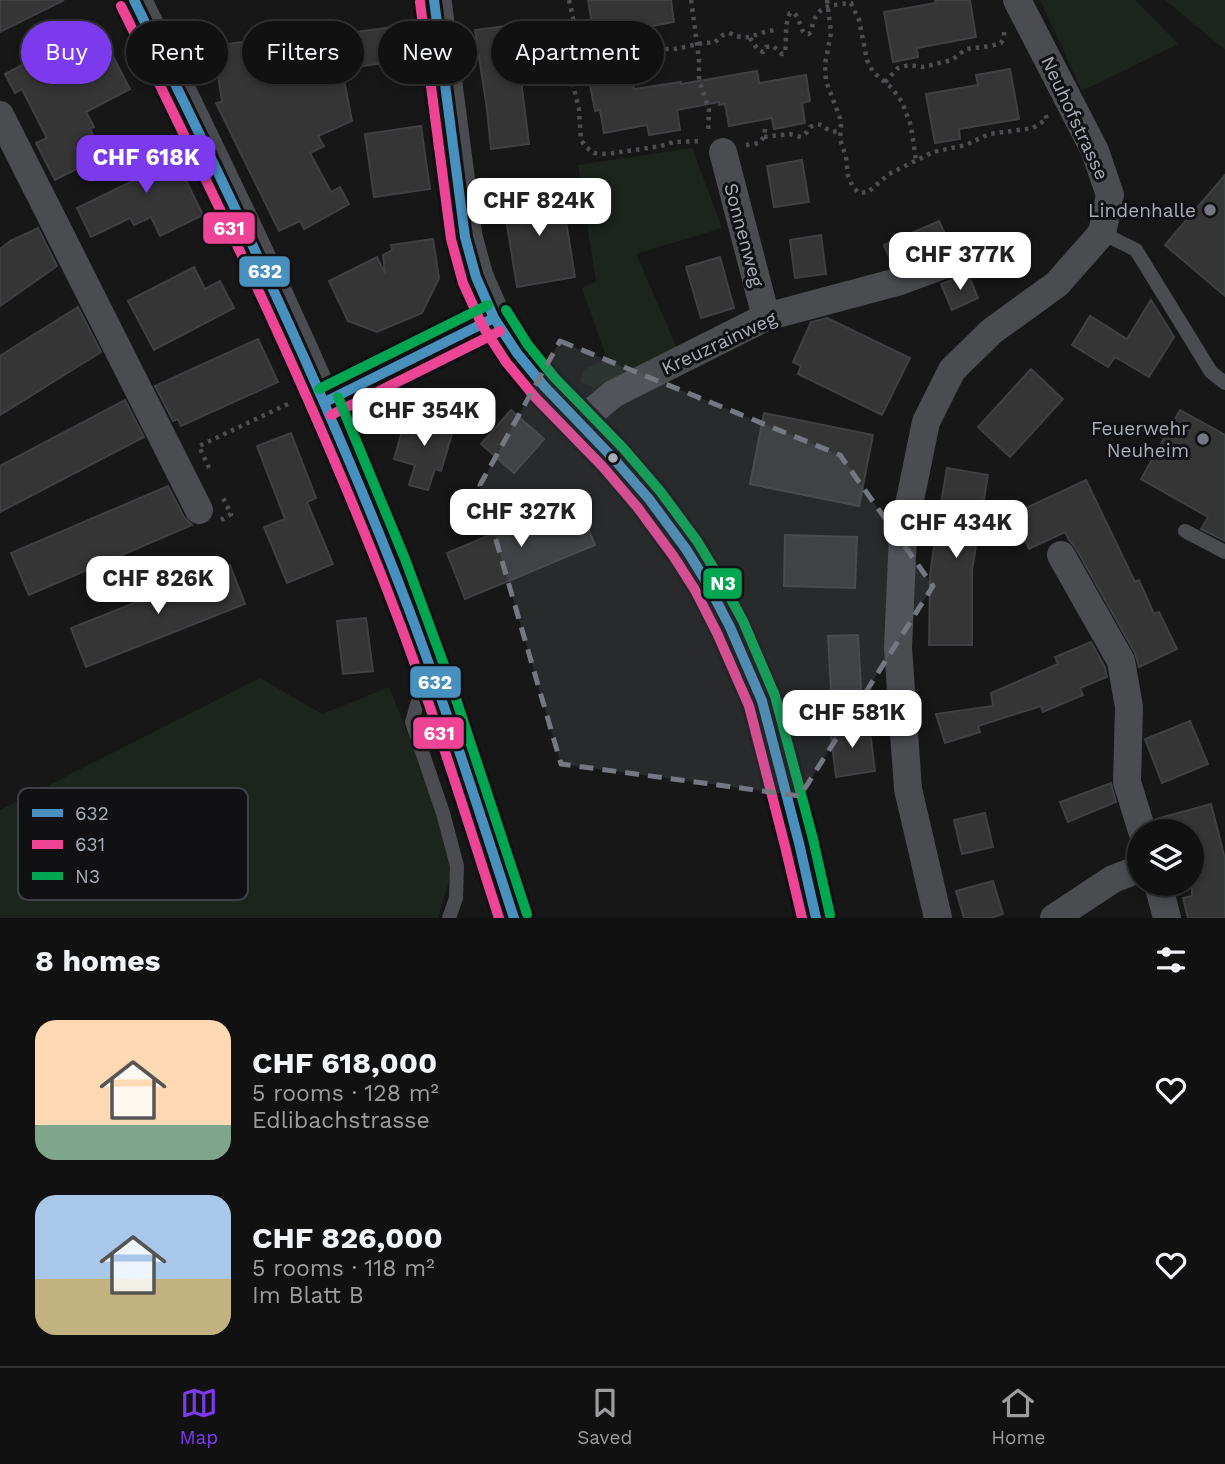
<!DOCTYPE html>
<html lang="en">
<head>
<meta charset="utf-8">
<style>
	body { margin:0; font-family:"Work Sans",sans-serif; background:#1a1a1a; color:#f1f3f6; height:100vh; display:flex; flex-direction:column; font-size:26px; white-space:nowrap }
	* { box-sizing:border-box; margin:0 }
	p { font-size:23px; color:#9c9d9f }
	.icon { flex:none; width:38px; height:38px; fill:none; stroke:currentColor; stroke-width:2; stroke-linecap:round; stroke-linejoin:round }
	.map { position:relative; height:918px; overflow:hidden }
	.details { display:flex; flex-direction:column; background:#111; flex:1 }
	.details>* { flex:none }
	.banner { position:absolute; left:21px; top:21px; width:700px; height:63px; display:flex; gap:14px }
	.buttons { position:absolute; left:1127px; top:819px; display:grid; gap:14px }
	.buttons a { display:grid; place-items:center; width:77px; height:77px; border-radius:50%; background:#111; box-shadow:0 4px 10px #0003,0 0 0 2px #303131; font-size:35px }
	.price { position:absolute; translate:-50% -60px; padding:0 16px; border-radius:14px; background:#fff; color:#222; font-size:23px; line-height:46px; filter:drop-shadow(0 2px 4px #0008) }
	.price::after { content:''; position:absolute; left:50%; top:42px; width:21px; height:16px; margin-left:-10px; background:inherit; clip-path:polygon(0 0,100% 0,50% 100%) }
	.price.current { background:#7c3aed; color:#fff }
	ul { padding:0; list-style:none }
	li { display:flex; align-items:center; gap:21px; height:175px; padding:0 35px }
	li span { display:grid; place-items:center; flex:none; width:196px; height:140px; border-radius:21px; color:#555 }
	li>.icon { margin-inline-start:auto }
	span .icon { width:84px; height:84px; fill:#fffc; stroke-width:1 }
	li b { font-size:30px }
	h2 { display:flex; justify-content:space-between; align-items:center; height:84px; padding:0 35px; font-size:30px }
	.pill { padding:0 24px; border-radius:32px; background:#111; box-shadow:0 4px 10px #0003,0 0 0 2px #303131; font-size:24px; line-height:63px }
	.pill.current { background:#7c3aed; color:#fff }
	.tab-bar { display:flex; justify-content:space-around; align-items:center; height:98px; border-top:2px solid #303131; background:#111; font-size:19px; color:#9c9d9f }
	.tab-bar a { display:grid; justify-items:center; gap:4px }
	.tab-bar .current { color:#7c3aed }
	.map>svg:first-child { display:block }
	.green { fill:#1d241e }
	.building { fill:#353536; stroke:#3f4043; stroke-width:2 }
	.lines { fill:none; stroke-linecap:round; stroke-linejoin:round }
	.path { stroke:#4d4e52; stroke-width:4.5; stroke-dasharray:3.5 5; stroke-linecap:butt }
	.service { stroke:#4b4c50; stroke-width:14 }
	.minor { stroke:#4b4c50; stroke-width:28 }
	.tertiary { stroke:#4b4c50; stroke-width:35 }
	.bus-1-casing { stroke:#111113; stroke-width:16 }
	.bus-2-casing { stroke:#111113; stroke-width:16 }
	.bus-3-casing { stroke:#111113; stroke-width:16 }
	.bus-1 { stroke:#4891bf; stroke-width:10 }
	.bus-2 { stroke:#ed4496; stroke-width:10 }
	.bus-3 { stroke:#00a651; stroke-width:10 }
	.marked { fill:#757880; fill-opacity:0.2; stroke:#757880; stroke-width:5; stroke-dasharray:14 9; stroke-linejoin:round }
	.poi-dot { fill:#757880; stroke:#111113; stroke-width:2.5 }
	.bus-dot { fill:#a8adb8; stroke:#111113; stroke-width:2.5 }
	.labels { text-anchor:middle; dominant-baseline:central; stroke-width:6; stroke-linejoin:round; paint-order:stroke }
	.street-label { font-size:19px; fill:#a8adb8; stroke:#111113 }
	.poi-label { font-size:19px; fill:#a8adb8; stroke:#111113; text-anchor:end }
	.key { fill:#111113; stroke:#3e4045; stroke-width:2 }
	.key-label { font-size:19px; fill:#a8adb8 }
	.line-badge { stroke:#111113; stroke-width:2.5 }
	.badge-label { font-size:19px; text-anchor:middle; font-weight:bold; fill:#fff }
</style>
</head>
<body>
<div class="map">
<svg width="1225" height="918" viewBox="0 0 1225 918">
	<rect width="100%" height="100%" fill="#171717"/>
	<!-- green -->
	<g class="green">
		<polygon points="1040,0 1135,0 1178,44 1082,91"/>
		<polygon points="1165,0 1225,0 1225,50"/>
		<polygon points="692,148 722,228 636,254 677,348 594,388 580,382 583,370 607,359 582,288 596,282 578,165"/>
		<polygon points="260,678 322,714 389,687 457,854 438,918 0,918 0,810"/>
	</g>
	<!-- building -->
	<g class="building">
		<polygon points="0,0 64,0 0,32"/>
		<polygon points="588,0 671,0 674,22 630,30 631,40 596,46"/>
		<polygon points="935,0 970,0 976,37 917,48 918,57 893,62 884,12 936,3"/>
		<polygon points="294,21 297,40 400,26 405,60 342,69 352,121 318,136 324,146 310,153 331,192 340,187 349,204 304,229 300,221 279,231 216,103 222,102 214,46 269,38 267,24"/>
		<polygon points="514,25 529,144 491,149 487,109 475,30"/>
		<polygon points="97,26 130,89 86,112 94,127 90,129 104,155 55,180 36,143 47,138 22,89 15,93 5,74"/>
		<polygon points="1010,69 1019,119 959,129 960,139 935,143 926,94 978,85 976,75"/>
		<polygon points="757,71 759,83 806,75 810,101 802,103 805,123 774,129 772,118 729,126 725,104 719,105 719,102 677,110 680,130 649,135 647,125 604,133 600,110 595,111 590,85 632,77 634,89 681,82 681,84"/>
		<polygon points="421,126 430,189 374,197 365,134"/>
		<polygon points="165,138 203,215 160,236 151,217 134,225 130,218 91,237 77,208 139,178 128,156"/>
		<polygon points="802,160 809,202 774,207 767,166"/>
		<polygon points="1225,175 1225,296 1165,245"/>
		<polygon points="561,190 575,277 517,287 503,200"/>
		<polygon points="939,221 950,245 893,266 884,245"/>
		<polygon points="38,228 57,266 0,306 0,249 10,241"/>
		<polygon points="821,235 826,274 795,278 790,240"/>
		<polygon points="433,239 439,278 422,313 377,332 348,321 329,281 377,257 385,273 383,255 392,250 391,245"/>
		<polygon points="720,257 734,308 701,318 686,267"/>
		<polygon points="194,267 205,289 220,281 234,308 154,350 128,301"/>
		<polygon points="968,274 978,298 952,310 941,284"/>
		<polygon points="1151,300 1174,337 1149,377 1115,357 1108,367 1072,345 1090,316 1127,339"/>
		<polygon points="78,307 101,352 0,415 0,356"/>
		<polygon points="827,318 910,358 882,415 798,374 801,366 793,362 811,322"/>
		<polygon points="258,339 278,382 181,426 178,419 173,421 155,386"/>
		<polygon points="1031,369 1063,399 1010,457 978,427"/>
		<polygon points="125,400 144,437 0,512 0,466"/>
		<polygon points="511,410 544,439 514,473 481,444"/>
		<polygon points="1180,410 1225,435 1225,541 1201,529 1208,517 1141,479"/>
		<polygon points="764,413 873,435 859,506 750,484"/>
		<polygon points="407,414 454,427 441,471 435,469 428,490 409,485 415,465 394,459"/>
		<polygon points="291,433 316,498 307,502 333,564 287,583 264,527 285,519 257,446"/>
		<polygon points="947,468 988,475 972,570 972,645 929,645 930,575 935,539 955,540 957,525 938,521"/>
		<polygon points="1086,480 1135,582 1139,580 1154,614 1159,612 1177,649 1139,667 1135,653 1075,547 1069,540 1065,532 1029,549 1013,514"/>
		<polygon points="168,486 184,517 192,525 29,595 11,553"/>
		<polygon points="576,499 595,545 465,599 447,553"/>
		<polygon points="785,535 857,537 855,588 784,586"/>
		<polygon points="230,565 245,604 86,667 71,628"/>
		<polygon points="366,618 373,671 343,674 337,621"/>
		<polygon points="858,635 861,689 831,690 828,636"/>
		<polygon points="1091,642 1105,667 1107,677 1080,688 1083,695 1043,712 1041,706 978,726 980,732 945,743 936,714 993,706 991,693 1058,664 1055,657"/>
		<polygon points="1190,721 1208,764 1162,783 1145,739"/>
		<polygon points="869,724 875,771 836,777 830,729"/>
		<polygon points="1111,783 1116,802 1068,822 1060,802"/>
		<polygon points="1211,804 1225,859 1225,918 1188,918 1183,898 1192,896 1192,831 1158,831 1156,819"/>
		<polygon points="985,813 993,847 962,854 954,820"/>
		<polygon points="993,881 1003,914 990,918 964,918 956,891"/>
	</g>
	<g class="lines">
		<!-- path -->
		<g class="path">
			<polyline points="569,0 579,44 571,76 579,109 581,140 586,147 594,153 607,154 661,146 674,142 703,141"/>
			<polyline points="691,0 699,59 699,80 709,110 708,134"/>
			<polyline points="827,0 831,33 825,64 826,81 840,118 841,126 840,139 846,157 848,176 853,187 859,193 868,192 889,174 933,152 966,145 989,134 1033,128 1047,119 1045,114"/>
			<path d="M 750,38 L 758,50 L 763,52 L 766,47 L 773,46 L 782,54 L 785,53 C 787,39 784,25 790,13 L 794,13 C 800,19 800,27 804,33 L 809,34 L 811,32 C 816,5 826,6 851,3 L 859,20 L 867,60 L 873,72 L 892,88 L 902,102 L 911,126 L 916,161"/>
			<path d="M 573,65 L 596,66 C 605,57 614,44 626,54 C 635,61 626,57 636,61 L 640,58 L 645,46 C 653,45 660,49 668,49 C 683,50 698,41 714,43 L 723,35 L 729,33 C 751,43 754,32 775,30"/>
			<polyline points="885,82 898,68 909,65 923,67 952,60 966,49 991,46 1001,43 1004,37 1004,32"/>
			<path d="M 764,137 L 790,134 L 801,137 L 807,132 L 810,127 C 823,121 821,127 831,131 C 834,132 838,131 841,132"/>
			<polyline points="746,145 759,143 764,137 765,129"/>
			<polyline points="209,468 199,446 292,402"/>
			<polyline points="221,520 231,514 223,498"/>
		</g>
		<!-- service -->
		<g class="service">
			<polyline points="1102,233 1136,250 1211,372 1225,383"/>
			<polyline points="1185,531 1225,552"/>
			<polyline points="437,690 417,704 412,722 443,813 457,866 456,898 449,918"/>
		</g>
		<!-- minor -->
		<g class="minor">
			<polyline points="0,115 199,510"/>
			<polyline points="723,152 766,317"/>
			<polyline points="580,422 613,394 766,317 897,282 989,248"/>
			<polyline points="1061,555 1121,661 1129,707 1127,782 1142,831"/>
			<polyline points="1158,884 1167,918"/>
			<polyline points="938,918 908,789 898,648 903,534 926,422 952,370 992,331 1057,284 1102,233 1110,195 1095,151 1017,0"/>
			<polyline points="1054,918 1113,879 1139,869"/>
		</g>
		<!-- tertiary -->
		<g class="tertiary">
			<path d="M 134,0 C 225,185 315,371 391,563 C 438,679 475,799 514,918"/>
			<polyline points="434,0 465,237 476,277 494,318 517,353 544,386 613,458 649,499 686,549 707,583 730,627 762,701 799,843 816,918"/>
			<polyline points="325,402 494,318"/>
		</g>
		<defs>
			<g id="bus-1">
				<path d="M 134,0 C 232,199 329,400 408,607 C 447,710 480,814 514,918"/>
				<polyline points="434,0 465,237 476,277 494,318 517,353 544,386 613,458 649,499 686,549 707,583 730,627 762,701 799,843 816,918"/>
				<polyline points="325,402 494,318"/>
			</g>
			<g id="bus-2">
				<polyline points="420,2 451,239 463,283 482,325 506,362 534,396 603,467 638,508 674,557 695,590 717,633 749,706 785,846 802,918"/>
				<path d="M 121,6 C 219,205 317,405 396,613 C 434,713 466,816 499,918"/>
				<polyline points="331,415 500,331"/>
			</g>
			<g id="bus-3">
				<polyline points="506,310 528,345 554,377 623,448 660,491 697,541 719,577 743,621 775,696 813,839 830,915"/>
				<polyline points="319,389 488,305"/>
				<polyline points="338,397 405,559 451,684 527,914"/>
			</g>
		</defs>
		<!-- bus-1 casing -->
		<use href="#bus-1" class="bus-1-casing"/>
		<!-- bus-2 casing -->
		<use href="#bus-2" class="bus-2-casing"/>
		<!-- bus-3 casing -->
		<use href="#bus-3" class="bus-3-casing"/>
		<!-- bus-1 -->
		<use href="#bus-1" class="bus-1"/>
		<!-- bus-2 -->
		<use href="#bus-2" class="bus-2"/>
		<!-- bus-3 -->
		<use href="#bus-3" class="bus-3"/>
	</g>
	<!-- marked area -->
	<path class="marked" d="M 560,341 L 840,455 L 933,586 L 800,796 L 561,764 L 480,485 Z"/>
	<!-- markers -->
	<g class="poi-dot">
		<circle cx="1210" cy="210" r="7"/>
		<circle cx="1203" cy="439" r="7"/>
	</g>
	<circle class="bus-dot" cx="613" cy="458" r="6"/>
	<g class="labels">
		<!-- street labels -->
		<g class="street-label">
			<text transform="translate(1075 118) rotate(65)">Neuhofstrasse</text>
			<text transform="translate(744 235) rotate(75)">Sonnenweg</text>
			<text transform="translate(719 343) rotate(-25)">Kreuzrainweg</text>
		</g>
		<!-- poi labels -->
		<g class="poi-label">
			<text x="1196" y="210">Lindenhalle</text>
			<text x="1189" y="428">Feuerwehr<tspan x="1189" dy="22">Neuheim</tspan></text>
		</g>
	</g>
	<!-- legend -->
	<rect x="18" y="788" width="230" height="112" rx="10" class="key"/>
	<rect x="32" y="809" width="31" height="8" fill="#4891bf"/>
	<rect x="32" y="840" width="31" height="9" fill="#ed4496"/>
	<rect x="32" y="872" width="31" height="8" fill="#00a651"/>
	<g class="key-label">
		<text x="75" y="820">632</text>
		<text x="75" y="851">631</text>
		<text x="75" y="883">N3</text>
	</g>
	<g class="line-badge">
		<rect x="202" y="211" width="54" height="34" rx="7" fill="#ed4496"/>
		<rect x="238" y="255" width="53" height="33" rx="7" fill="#4891bf"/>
		<rect x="702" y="567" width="41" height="33" rx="7" fill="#00a651"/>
		<rect x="409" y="665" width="53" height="34" rx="7" fill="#4891bf"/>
		<rect x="412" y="716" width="53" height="34" rx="7" fill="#ed4496"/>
	</g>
	<g class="badge-label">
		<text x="229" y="235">631</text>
		<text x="265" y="278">632</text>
		<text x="723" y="590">N3</text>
		<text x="435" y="689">632</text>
		<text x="439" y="740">631</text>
	</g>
</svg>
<div class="buttons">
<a><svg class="icon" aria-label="layers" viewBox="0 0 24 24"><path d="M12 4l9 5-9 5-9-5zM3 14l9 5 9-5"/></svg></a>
</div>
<b class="price current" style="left:146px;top:195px">CHF 618K</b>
<b class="price" style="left:539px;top:238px">CHF 824K</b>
<b class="price" style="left:960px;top:292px">CHF 377K</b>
<b class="price" style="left:424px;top:448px">CHF 354K</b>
<b class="price" style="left:521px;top:549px">CHF 327K</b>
<b class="price" style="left:956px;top:560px">CHF 434K</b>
<b class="price" style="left:158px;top:616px">CHF 826K</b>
<b class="price" style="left:852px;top:750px">CHF 581K</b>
<div class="banner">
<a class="pill current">Buy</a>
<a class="pill">Rent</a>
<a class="pill">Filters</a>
<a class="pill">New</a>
<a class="pill">Apartment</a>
</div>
</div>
<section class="details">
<h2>8 homes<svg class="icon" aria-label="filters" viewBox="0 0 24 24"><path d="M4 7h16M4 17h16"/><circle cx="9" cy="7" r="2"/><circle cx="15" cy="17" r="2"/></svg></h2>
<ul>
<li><span style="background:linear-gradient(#ffd9b3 75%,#7fa58c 0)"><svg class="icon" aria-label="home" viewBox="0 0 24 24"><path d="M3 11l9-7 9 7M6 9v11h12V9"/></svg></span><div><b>CHF 618,000</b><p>5 rooms · 128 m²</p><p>Edlibachstrasse</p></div><svg class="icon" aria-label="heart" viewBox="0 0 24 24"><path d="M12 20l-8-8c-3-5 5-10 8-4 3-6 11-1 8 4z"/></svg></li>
<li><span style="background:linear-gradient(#a9c7e8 60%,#c2b280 0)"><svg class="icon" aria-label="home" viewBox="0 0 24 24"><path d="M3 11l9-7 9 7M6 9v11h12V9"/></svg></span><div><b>CHF 826,000</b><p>5 rooms · 118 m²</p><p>Im Blatt B</p></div><svg class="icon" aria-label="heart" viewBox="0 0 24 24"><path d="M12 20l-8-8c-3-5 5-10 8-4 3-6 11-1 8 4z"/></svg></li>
</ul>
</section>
<nav class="tab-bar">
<a class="current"><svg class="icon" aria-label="map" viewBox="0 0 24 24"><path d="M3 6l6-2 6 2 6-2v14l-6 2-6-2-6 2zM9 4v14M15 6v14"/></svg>Map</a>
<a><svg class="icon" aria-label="saved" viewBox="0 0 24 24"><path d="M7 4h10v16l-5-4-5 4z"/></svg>Saved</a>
<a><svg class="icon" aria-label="home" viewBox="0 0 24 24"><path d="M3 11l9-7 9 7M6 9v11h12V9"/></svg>Home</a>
</nav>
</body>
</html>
